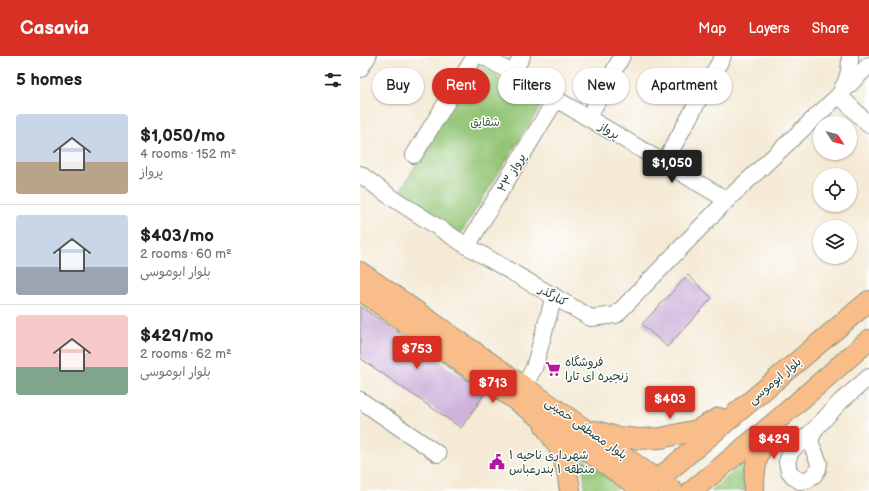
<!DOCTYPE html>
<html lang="en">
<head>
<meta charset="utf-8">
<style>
	body { margin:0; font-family:"Balsamiq Sans","Playpen Sans Arabic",sans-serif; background:#f6f6f6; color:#202124; height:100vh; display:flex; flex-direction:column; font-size:15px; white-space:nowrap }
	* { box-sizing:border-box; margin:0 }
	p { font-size:13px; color:#757577 }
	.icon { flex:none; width:22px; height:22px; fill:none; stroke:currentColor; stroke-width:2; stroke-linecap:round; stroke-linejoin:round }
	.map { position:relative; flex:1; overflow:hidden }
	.side { display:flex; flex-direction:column; background:#fff; width:360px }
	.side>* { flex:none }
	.guide { position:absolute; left:12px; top:12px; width:380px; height:36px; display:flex; gap:8px }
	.needle { width:26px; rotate:126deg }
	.buttons { position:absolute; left:453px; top:60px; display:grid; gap:8px }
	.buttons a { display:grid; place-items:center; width:44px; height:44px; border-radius:50%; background:#fff; box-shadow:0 1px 3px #0004; font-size:20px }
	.price { position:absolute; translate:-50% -34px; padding:0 9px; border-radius:4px; background:#d93025; color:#fff; font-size:13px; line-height:26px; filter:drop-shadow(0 1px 2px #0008) }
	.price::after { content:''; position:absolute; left:50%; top:24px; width:12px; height:9px; margin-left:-6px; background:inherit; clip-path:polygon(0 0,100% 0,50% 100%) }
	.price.current { background:#222; color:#fff }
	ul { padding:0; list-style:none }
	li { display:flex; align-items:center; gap:12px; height:100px; padding:0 16px }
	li+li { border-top:1px solid #e0e0e0 }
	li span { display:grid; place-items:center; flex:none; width:112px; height:80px; border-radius:4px; color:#555 }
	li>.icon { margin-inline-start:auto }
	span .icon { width:48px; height:48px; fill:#fffc; stroke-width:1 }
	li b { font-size:17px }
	h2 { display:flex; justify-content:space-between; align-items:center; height:48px; padding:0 16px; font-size:17px }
	.chip { padding:0 14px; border-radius:18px; background:#fff; box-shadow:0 1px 3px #0004; font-size:14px; line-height:36px }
	.chip.current { background:#d93025; color:#fff }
	header { display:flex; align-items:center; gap:24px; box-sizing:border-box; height:56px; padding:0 20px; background:#d93025; color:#fff }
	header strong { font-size:19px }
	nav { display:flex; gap:22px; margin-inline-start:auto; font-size:14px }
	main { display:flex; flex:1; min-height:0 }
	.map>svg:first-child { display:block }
	.green { fill:#93c575; stroke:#598154 }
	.building { fill:#cfb2da }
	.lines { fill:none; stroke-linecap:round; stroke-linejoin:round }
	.minor-casing { stroke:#8a9484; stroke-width:18 }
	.major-casing { stroke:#8a9484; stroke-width:22 }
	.minor { stroke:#fff; stroke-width:16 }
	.major { stroke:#f8bd89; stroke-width:20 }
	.labels { text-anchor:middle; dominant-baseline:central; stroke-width:3; stroke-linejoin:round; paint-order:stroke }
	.park-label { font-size:12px; fill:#426648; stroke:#fff }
	.street-label { font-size:12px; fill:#1f3d34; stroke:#fff }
	.poi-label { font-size:12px; fill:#1f3d34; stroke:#fff; text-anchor:start }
</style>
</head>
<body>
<header>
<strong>Casavia</strong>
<nav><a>Map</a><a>Layers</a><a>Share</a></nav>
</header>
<main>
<section class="side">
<h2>5 homes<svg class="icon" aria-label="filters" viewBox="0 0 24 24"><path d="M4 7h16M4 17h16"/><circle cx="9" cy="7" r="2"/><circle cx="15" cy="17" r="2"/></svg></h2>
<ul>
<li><span style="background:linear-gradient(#c9d6e8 60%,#b9a48a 0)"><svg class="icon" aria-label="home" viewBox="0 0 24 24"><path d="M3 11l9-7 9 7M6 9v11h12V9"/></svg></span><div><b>$1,050/mo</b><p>4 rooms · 152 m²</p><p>پرواز</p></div></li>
<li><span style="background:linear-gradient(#c9d6e8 65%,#9aa5b1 0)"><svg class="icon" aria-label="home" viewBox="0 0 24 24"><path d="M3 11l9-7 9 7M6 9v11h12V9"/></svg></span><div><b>$403/mo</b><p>2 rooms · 60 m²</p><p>بلوار ابوموسی</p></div></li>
<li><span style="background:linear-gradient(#f6c9c9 65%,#7fa58c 0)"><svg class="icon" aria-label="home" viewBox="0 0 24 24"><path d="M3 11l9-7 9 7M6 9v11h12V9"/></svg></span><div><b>$429/mo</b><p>2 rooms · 62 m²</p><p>بلوار ابوموسی</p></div></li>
</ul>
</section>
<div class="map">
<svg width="509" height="435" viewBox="0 0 509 435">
	<rect width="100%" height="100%" fill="#fff"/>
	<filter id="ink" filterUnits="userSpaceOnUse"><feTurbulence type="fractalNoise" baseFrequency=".025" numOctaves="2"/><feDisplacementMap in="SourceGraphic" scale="8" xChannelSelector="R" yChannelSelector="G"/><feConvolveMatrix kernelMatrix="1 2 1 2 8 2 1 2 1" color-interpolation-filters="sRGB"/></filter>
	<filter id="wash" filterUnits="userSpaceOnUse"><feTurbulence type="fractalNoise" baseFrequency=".012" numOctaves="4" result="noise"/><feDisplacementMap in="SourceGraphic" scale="16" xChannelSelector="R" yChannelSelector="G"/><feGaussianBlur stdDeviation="0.9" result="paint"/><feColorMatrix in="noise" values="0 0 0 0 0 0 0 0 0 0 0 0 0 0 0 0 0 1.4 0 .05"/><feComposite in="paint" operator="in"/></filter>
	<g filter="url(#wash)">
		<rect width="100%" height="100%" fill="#f4ead5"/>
		<!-- green -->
		<g class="green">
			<polygon points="116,7 182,48 99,180 41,134"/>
			<polygon points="389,402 385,435 351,435"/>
			<polygon points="221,404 224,404 261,430 255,435 225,435 224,418"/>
		</g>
		<g id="blocks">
			<!-- building -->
			<g class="building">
				<polygon points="328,219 352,242 307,291 282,268"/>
				<polygon points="0,250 125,337 101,372 0,302"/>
			</g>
		</g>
	</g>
	<g filter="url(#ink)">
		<use href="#blocks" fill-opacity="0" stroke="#8a9484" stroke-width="1"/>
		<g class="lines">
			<defs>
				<g id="minor">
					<polyline points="123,0 367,144 479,39 509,9"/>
					<polyline points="0,13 8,0"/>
					<polyline points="153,17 162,0"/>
					<path d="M 482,33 C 489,22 490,12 490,0"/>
					<polyline points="479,39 509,69"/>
					<polyline points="228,62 262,0"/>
					<polyline points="54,99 115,0"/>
					<polyline points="304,107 363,0"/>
					<polyline points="0,118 28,139 107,190 231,262 256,259 367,144"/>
					<polyline points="107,190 196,43"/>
					<polyline points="164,330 174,312 194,240"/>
					<polyline points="0,344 78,398"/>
					<polyline points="456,372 451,382 451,388 459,407 458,413 454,419 447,424 440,425 434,421 429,415 427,406 431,395 456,372 480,346 509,321"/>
				</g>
				<g id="major">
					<polyline points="0,216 313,435"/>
					<polyline points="0,234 284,435"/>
					<polyline points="185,370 201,395 207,415 210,435"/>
					<polyline points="236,375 257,381 280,383 301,382 337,374 359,362"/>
					<polyline points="289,431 509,245"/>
					<polyline points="332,435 414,367 509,284"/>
					<path d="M 394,435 C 394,409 397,397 410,374"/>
				</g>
			</defs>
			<!-- minor casing -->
			<use href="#minor" class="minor-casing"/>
			<!-- major casing -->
			<use href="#major" class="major-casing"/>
			<!-- minor -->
			<use href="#minor" class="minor"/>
			<!-- major -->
			<use href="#major" class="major"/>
		</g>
	</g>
	<!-- icons -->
	<defs>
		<symbol id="supermarket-bare" viewBox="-9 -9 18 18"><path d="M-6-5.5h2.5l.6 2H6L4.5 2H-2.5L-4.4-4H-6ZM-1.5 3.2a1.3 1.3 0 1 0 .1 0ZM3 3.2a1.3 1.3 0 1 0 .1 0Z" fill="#b5179e" stroke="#fff" stroke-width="2.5" paint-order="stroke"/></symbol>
		<symbol id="civic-bare" viewBox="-9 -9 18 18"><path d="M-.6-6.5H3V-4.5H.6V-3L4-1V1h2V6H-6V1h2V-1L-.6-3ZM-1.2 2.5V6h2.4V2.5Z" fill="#b5179e" stroke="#fff" stroke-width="2.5" paint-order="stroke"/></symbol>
	</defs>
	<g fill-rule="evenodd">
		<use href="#supermarket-bare" x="182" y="302" width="22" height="22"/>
		<use href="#civic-bare" x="126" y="395" width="22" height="22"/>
	</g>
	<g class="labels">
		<!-- park labels -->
		<g class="park-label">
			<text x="125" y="66">شقایق</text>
		</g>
		<!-- street labels -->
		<g class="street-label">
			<text transform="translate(249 75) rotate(31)">پرواز</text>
			<text transform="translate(152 117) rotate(-59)">پرواز ۲۳</text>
			<text transform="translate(193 240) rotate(30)">کنارگذر</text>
			<text transform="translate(415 325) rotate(-40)">بلوار ابوموسی</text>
			<text transform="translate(226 373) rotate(35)">بلوار مصطفی خمینی</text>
		</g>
		<!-- poi labels -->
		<g class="poi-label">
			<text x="205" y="306">فروشگاه<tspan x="205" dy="14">زنجیره ای تارا</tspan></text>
			<text x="149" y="399">شهرداری ناحیه ۱<tspan x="149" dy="14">منطقه ۱ بندرعباس</tspan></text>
		</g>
	</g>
</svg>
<div class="buttons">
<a><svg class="needle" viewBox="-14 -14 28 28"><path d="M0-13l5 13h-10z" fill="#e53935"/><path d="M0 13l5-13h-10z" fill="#757577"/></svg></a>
<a><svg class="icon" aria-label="locate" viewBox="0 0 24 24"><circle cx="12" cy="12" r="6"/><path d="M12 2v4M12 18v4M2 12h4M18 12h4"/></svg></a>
<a><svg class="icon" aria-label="layers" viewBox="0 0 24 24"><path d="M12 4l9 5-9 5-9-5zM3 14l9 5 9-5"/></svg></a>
</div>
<b class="price current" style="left:312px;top:128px">$1,050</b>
<b class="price" style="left:57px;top:314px">$753</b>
<b class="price" style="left:133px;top:348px">$713</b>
<b class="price" style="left:310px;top:364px">$403</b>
<b class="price" style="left:414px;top:404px">$429</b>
<div class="guide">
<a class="chip">Buy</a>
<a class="chip current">Rent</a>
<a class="chip">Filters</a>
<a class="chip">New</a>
<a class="chip">Apartment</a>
</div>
</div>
</main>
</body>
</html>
